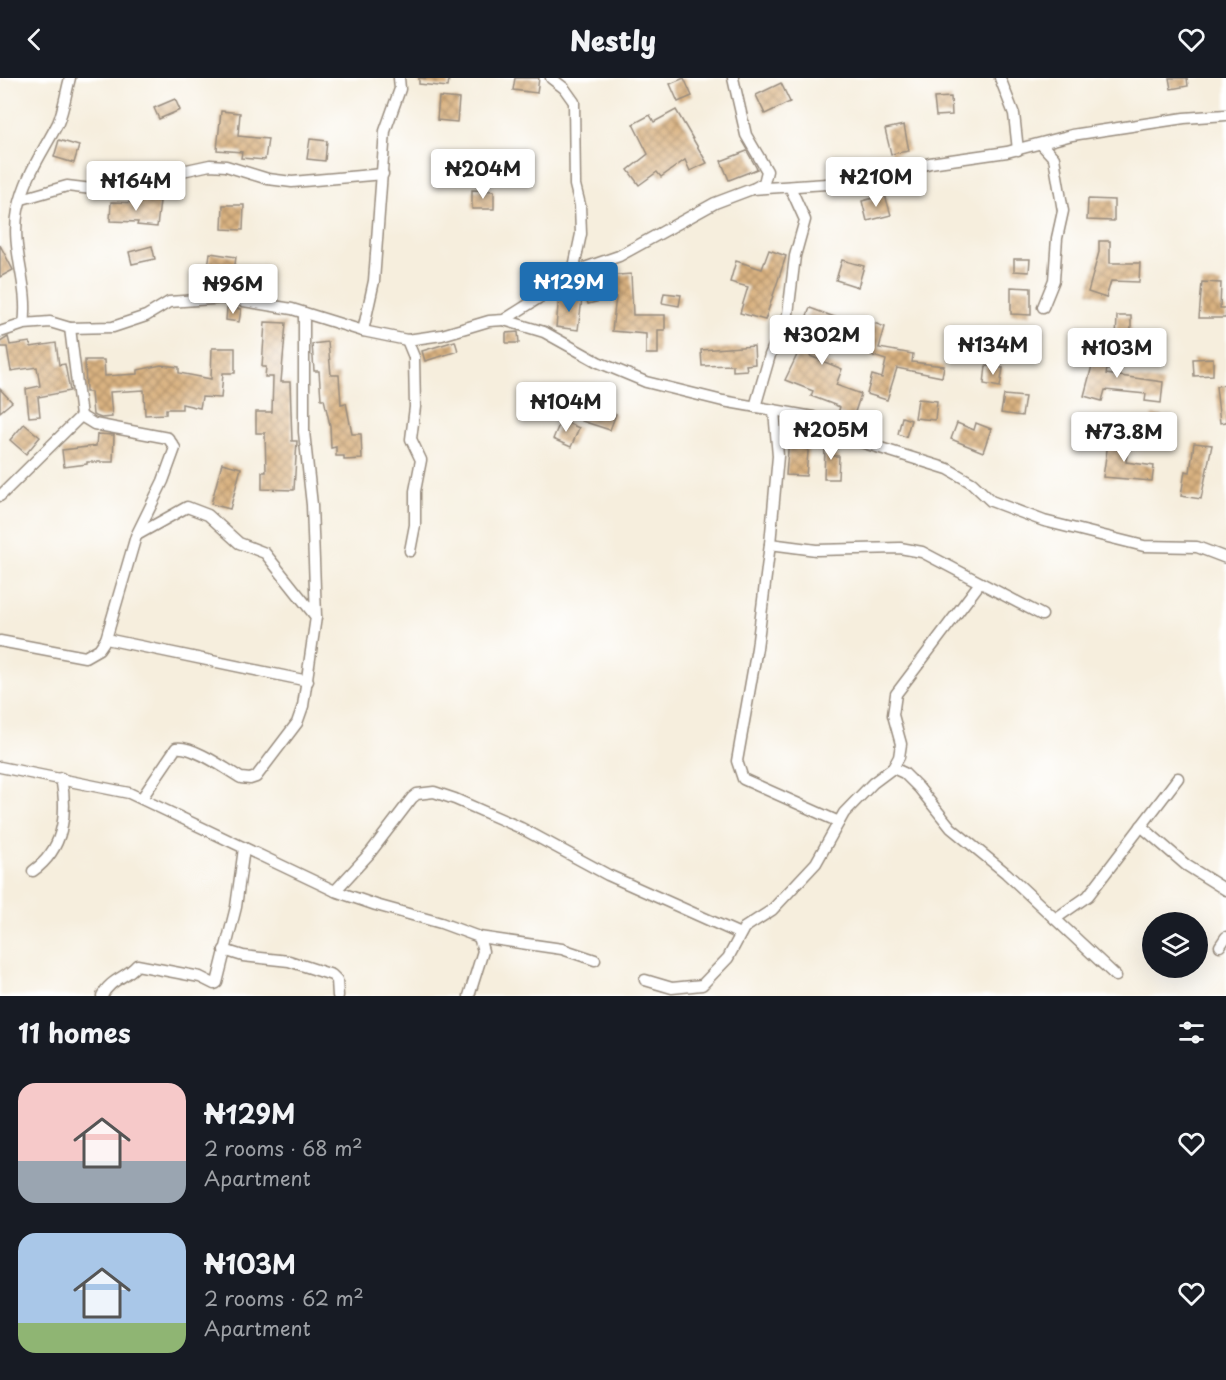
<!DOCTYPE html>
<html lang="en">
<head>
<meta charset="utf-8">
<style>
	body { margin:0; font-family:"Playpen Sans",sans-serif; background:#242831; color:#f1f3f6; height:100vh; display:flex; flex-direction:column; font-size:22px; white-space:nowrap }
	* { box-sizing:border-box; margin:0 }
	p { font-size:20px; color:#9ea1a6 }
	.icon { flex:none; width:33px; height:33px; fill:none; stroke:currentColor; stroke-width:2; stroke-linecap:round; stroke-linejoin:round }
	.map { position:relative; height:918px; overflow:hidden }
	.sheet { display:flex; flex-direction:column; background:#171b24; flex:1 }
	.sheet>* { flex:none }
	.controls { position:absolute; left:1142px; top:834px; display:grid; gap:12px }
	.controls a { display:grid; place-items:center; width:66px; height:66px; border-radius:50%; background:#171b24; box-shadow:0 6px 24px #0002; font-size:30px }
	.price { position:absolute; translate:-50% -51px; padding:0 14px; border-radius:6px; background:#fff; color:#222; font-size:20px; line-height:39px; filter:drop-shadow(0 2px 3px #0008) }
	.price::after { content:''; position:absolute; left:50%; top:36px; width:18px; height:14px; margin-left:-9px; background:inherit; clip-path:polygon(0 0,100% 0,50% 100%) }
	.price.current { background:#1f6fb2; color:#fff }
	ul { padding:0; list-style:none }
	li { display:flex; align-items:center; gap:18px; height:150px; padding:0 18px }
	li span { display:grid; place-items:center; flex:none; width:168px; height:120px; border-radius:18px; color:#555 }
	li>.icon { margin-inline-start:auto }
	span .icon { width:72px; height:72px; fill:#fffc; stroke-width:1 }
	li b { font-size:26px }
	h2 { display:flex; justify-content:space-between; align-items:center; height:72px; padding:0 18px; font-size:26px }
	header { display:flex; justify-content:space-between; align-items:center; height:78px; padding:0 18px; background:#171b24; font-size:27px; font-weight:800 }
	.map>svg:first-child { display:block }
	.building { fill:url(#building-cross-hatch) }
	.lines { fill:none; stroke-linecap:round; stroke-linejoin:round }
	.minor-casing { stroke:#988c7e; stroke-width:13 }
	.minor { stroke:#fff; stroke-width:10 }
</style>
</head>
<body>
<header><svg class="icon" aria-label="back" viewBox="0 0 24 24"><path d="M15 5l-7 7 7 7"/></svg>Nestly<svg class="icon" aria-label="heart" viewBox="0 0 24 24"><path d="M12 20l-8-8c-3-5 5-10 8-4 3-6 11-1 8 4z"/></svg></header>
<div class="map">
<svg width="1226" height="918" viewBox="0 0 1226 918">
	<defs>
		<pattern id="building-cross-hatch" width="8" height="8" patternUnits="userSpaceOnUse" patternTransform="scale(1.5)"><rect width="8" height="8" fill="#d9b281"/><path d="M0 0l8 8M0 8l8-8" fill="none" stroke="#b19169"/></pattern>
	</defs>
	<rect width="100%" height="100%" fill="#fff"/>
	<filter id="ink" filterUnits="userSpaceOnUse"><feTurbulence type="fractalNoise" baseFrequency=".0167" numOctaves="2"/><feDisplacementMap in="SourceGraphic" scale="12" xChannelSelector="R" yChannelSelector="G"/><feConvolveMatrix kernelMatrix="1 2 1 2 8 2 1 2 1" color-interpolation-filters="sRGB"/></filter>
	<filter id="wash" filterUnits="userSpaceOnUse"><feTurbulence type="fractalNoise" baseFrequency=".008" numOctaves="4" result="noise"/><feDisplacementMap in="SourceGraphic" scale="24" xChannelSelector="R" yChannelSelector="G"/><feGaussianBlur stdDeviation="1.35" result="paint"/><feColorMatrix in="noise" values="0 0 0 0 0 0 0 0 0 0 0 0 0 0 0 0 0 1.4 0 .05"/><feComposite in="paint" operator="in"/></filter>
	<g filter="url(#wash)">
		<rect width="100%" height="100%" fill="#f6eedd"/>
		<g id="blocks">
			<!-- building -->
			<g class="building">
				<polygon points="419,0 449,0 448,9 419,6"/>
				<polygon points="515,0 539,0 537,15 513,12"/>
				<polygon points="684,0 692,18 678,24 670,6"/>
				<polygon points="1169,0 1187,0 1188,8 1171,11"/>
				<polygon points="781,5 790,24 765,36 756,17"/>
				<polygon points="439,19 459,21 457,44 437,42"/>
				<polygon points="951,19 952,37 936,38 934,20"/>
				<polygon points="175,21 180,32 159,41 154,30"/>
				<polygon points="676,32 707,85 690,93 685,82 661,99 657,94 639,107 628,92 648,76 633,46 650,37 654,44"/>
				<polygon points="221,33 240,35 238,58 268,61 265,82 241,80 242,74 217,72"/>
				<polygon points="904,47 909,73 891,76 885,51"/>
				<polygon points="310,61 327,63 325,83 307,81"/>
				<polygon points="59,62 79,68 74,85 54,79"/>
				<polygon points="747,73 757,91 729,102 721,83"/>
				<polygon points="472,112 494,113 494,131 472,131"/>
				<polygon points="885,117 891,137 867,143 862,123"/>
				<polygon points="140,121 160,123 157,149 137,147 138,144 110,143 111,124 140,125"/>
				<polygon points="1088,121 1114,122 1114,143 1087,142"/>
				<polygon points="223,127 244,127 243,152 222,151"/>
				<polygon points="1099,163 1110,163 1110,185 1140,185 1139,204 1111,203 1106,220 1088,214 1099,174"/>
				<polygon points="0,167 13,192 0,199"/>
				<polygon points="152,168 155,181 132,186 129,174"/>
				<polygon points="769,172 786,178 765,242 740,235 748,209 730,204 736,183 762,191"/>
				<polygon points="210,175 236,179 233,200 207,197"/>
				<polygon points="1014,181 1030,181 1029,194 1014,193"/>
				<polygon points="842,182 864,188 858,209 836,202"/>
				<polygon points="631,196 633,237 665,237 665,252 658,252 658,276 646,276 646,256 612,253 616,219 588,226 583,208 606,203 606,198"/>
				<polygon points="1202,204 1221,205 1220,230 1226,230 1226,240 1199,240"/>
				<polygon points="1011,209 1031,210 1031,237 1011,236"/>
				<polygon points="664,215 681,217 679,228 662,225"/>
				<polygon points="559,218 582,221 578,252 556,249"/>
				<polygon points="227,230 241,231 239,244 226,242"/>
				<polygon points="810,230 848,244 843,260 820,254 810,278 842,291 836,307 861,316 853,340 838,335 840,329 811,318 813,313 785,302 810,250 803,248"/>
				<polygon points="1117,238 1131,238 1131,262 1116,261"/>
				<polygon points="265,244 286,245 281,304 290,304 292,363 297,363 294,412 262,411 262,394 266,394 265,355 256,355 256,334 272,334 273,299 265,299 266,289 262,289"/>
				<polygon points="874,245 885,249 879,270 913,276 912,284 944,288 942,299 897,290 887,322 867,316 872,297 882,300 886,282 858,273 867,247 873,249"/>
				<polygon points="518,254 519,265 506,265 506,255"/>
				<polygon points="1020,257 1034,260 1031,276 1017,273"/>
				<polygon points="8,259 10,267 30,264 31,269 56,265 59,287 65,286 70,313 38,319 40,338 29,339 26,311 40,308 37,289 11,293 7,269 1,269 0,264"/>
				<polygon points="455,263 458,273 425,283 422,273"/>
				<polygon points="328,264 331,297 339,297 341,326 346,325 352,356 361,356 362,381 344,382 344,378 336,378 336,369 331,370 330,347 324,321 321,321 319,293 314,293 312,266"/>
				<polygon points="977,264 995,266 993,284 975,282"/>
				<polygon points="1094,264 1112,268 1106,296 1163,304 1161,325 1145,323 1146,316 1105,312 1102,323 1084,318 1093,284 1089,283"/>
				<polygon points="754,268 755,286 746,287 747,292 733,293 733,287 702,288 701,272"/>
				<polygon points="212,270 235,270 235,295 223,295 221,320 202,319 200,330 182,326 182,331 166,331 166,336 145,337 144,312 110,314 112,339 101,340 93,337 91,314 86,314 85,282 104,282 105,298 138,296 138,292 161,287 179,289 179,295 211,301"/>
				<polygon points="1213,280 1213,297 1194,298 1193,281"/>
				<polygon points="986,288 1003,290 1000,309 984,306"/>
				<polygon points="1226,307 1226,344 1220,345 1216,308"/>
				<polygon points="0,311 12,324 0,334"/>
				<polygon points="1004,317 1025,319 1022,338 1001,335"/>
				<polygon points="918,321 937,323 935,342 915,340"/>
				<polygon points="588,326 616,336 610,352 582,343"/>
				<polygon points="1152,337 1162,338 1161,355 1150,354"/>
				<polygon points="902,339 911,342 906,359 898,356"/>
				<polygon points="561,342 579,350 571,369 553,361"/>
				<polygon points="957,345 974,352 976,345 991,351 983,374 951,361"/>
				<polygon points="24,346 40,359 26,376 10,362"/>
				<polygon points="97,356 114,357 113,384 87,384 87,386 64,389 62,372 96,368"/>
				<polygon points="828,358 836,361 831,378 839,378 838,401 824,401 825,369"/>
				<polygon points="1109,358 1129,361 1126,384 1154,388 1152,403 1103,399"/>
				<polygon points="789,360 809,362 806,398 786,397"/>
				<polygon points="1194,365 1212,367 1201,421 1181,418 1185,393 1190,394"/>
				<polygon points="222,385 241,390 230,431 211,426"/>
			</g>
		</g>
	</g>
	<g filter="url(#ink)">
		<use href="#blocks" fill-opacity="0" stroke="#988c7e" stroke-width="1.5"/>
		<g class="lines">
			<defs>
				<g id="minor">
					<polyline points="551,0 564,10 574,24 575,107 580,127 581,156 573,194"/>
					<polyline points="733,0 746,57 767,93 764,105 753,111"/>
					<polyline points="1000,0 1014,36 1018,72"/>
					<polyline points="1041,66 1054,80 1063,133 1057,160 1054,202 1043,229"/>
					<polyline points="22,121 67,108 100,112 131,111 159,98 210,87 226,88 268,101 292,104 383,96"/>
					<polyline points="504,242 544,254 598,284 646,304 723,323 813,339 861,364 948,391 972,405 991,423 1044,443 1144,468 1197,469 1226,480"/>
					<path d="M 24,246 C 30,207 10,172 18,132 C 26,96 42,76 58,45 C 64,31 66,14 70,0"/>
					<polyline points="70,250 81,338"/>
					<polyline points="363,253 374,203 385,53 400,11 399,0"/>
					<polyline points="0,254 24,246 50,244 70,250 113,249 146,238 169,224 225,220 292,231 363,253 407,262 442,257 489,243 504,242 545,216 557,202 573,194 619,178 715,125 752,111 872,103 930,85 1007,74 1072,57 1184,40 1226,37"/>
					<polyline points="407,262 414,279 415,329 411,361 421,382 415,413 415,447 410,473"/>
					<polyline points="755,329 770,277 788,236 795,178 805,142 791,111"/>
					<polyline points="774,333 778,378 770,466 757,570 737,683 743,701 839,744"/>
					<polyline points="0,418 81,338"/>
					<polyline points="137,457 187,429 208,437 239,465 265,475 316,539"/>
					<polyline points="770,466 816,472 900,470 922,474 1042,537"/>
					<polyline points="106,561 308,603"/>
					<polyline points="0,563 85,579 99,571 106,561 136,458 163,403 175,370 168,360 94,346 81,338"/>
					<polyline points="0,689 129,715 335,813 376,827 441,845 479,859 562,871 595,882"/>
					<polyline points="893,690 904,695 919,710 951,750 1006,795 1116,898"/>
					<path d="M 142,720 L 176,670 C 192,667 226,691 241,700 L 250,701 L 256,699 L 297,645 L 303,628 L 316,539 L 312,427 L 304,354 L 304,235"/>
					<polyline points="1141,748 1186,787 1226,812"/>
					<path d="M 33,793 C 64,771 68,735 61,700"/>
					<polyline points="335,813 370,775 412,720 417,716 434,714 455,721 521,750 608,797 740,856"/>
					<polyline points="1055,841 1088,818 1178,700"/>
					<polyline points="1220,868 1226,859"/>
					<polyline points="224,872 243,878 289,883 332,897 337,902 338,918"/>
					<polyline points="645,902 672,910 702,907 728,880 744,850 772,832 816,785 844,735 873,705 893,690 899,679 901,666 893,637 896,616 980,505"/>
					<path d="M 102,918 C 110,901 126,900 137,887 L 200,899 L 214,906 L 217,905 L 236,829 L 244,770"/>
					<polyline points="469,918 483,873 479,859"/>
				</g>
			</defs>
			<!-- minor casing -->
			<use href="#minor" class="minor-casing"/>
			<!-- minor -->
			<use href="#minor" class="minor"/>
		</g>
	</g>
</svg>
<div class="controls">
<a><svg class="icon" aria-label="layers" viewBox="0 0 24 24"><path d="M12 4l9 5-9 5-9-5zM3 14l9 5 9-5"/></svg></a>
</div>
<b class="price" style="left:483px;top:122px">₦204M</b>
<b class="price" style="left:876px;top:130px">₦210M</b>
<b class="price" style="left:136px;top:134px">₦164M</b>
<b class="price current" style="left:569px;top:235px">₦129M</b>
<b class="price" style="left:233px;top:237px">₦96M</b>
<b class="price" style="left:822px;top:288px">₦302M</b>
<b class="price" style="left:993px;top:298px">₦134M</b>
<b class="price" style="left:1117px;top:301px">₦103M</b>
<b class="price" style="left:566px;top:355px">₦104M</b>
<b class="price" style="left:831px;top:383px">₦205M</b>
<b class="price" style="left:1124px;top:385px">₦73.8M</b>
</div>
<section class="sheet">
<h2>11 homes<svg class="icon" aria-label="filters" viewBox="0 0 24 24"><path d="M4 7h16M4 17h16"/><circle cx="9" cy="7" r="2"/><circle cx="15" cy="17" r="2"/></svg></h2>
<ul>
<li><span style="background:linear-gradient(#f6c9c9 65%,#9aa5b1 0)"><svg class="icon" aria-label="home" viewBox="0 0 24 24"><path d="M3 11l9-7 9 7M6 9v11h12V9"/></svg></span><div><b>₦129M</b><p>2 rooms · 68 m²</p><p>Apartment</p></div><svg class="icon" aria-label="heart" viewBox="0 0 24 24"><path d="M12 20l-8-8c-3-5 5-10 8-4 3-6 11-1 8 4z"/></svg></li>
<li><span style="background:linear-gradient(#a9c7e8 75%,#8fb573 0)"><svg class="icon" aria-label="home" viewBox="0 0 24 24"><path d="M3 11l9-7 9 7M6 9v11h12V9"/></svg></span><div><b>₦103M</b><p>2 rooms · 62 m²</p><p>Apartment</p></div><svg class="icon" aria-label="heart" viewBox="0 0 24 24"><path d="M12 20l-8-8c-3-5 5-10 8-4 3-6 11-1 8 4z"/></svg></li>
</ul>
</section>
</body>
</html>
